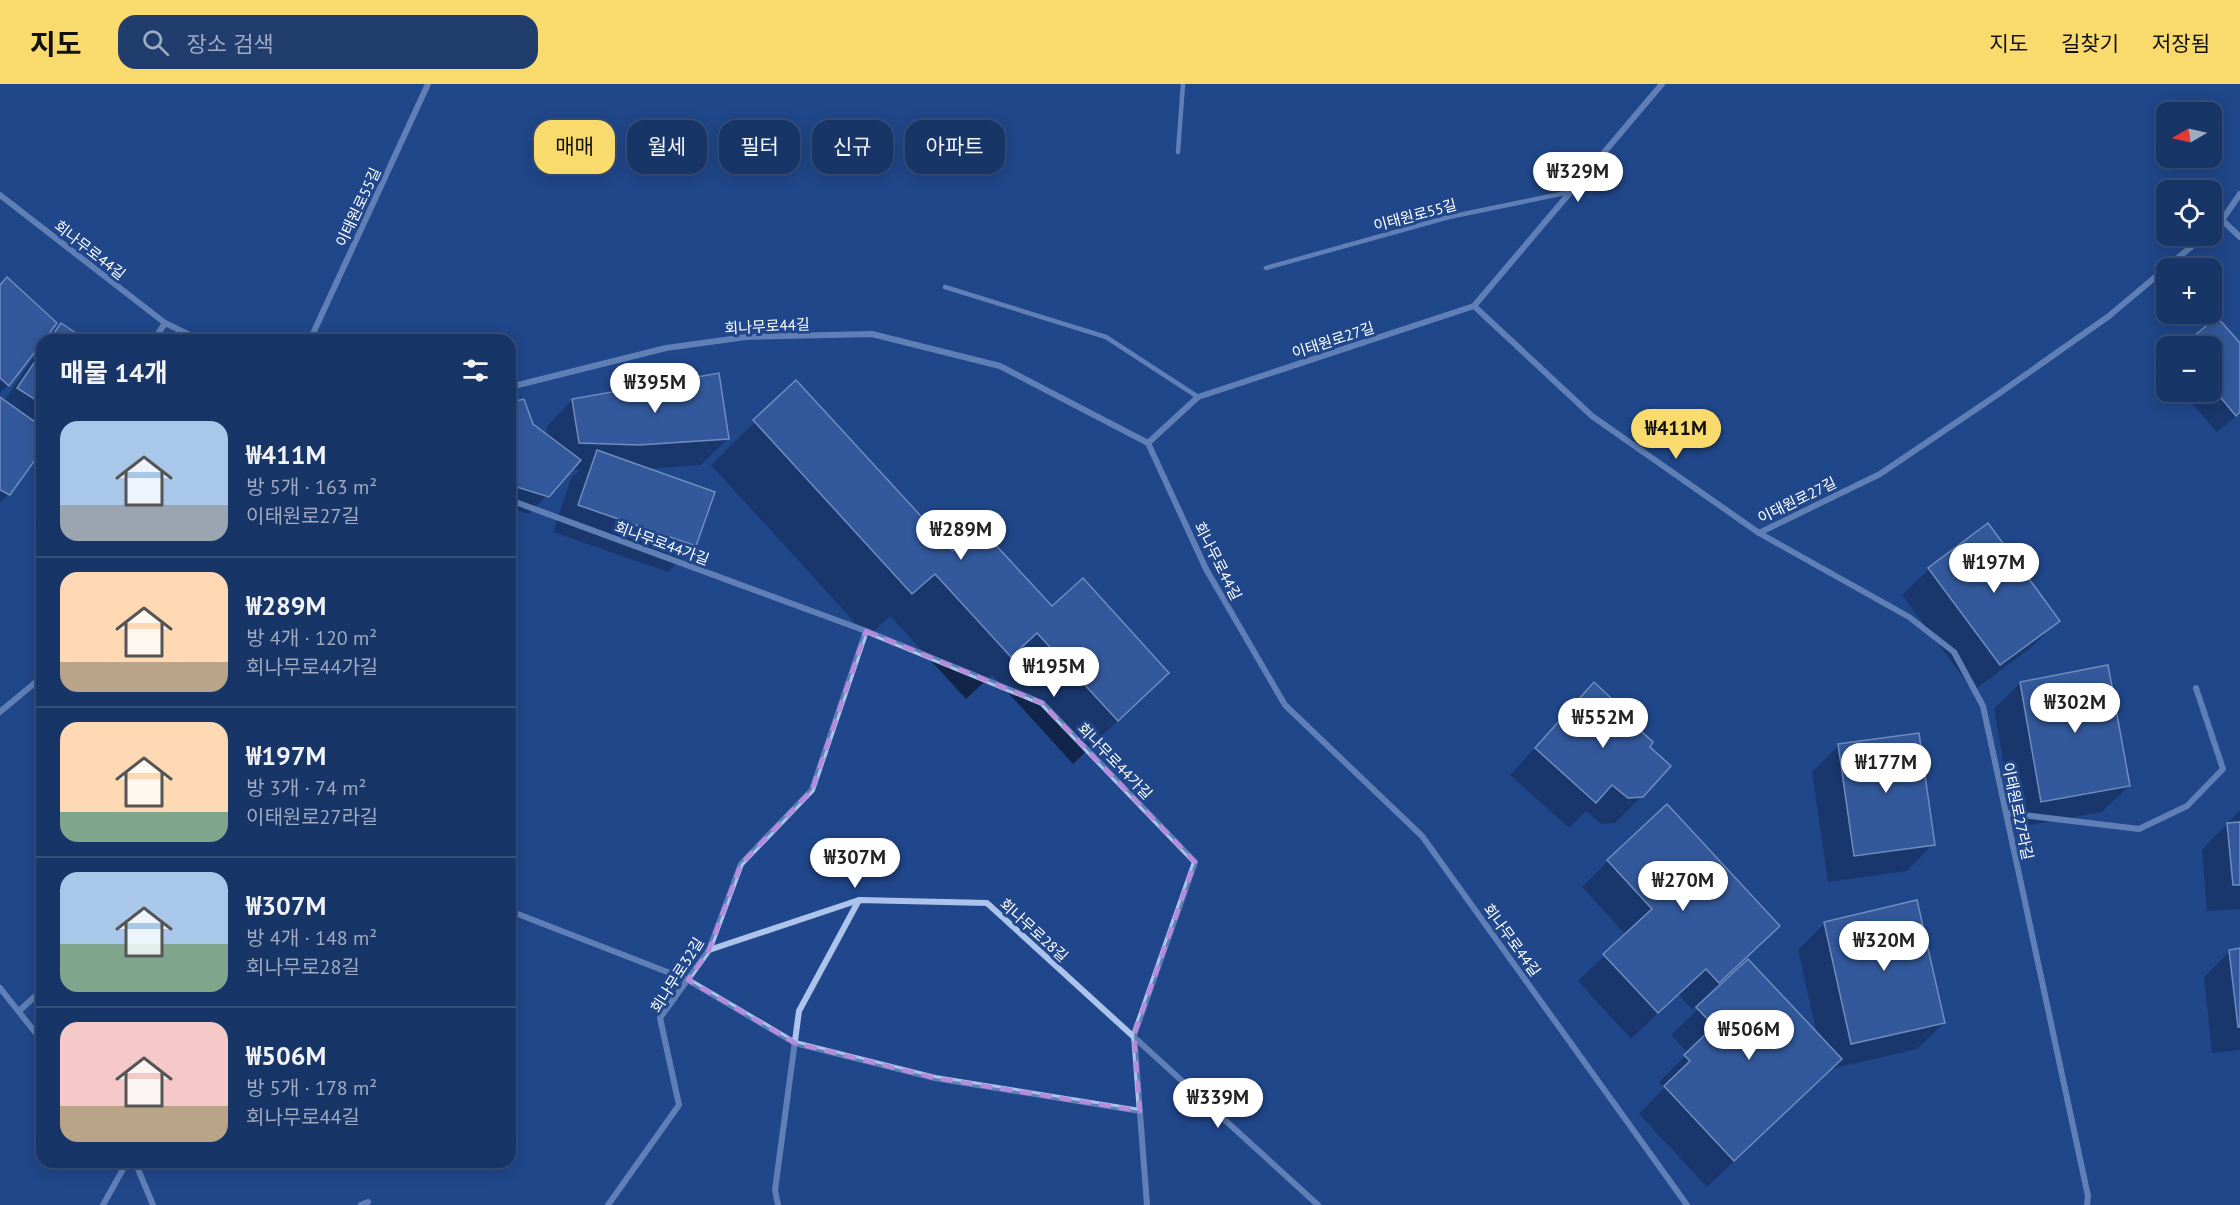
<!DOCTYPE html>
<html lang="ko">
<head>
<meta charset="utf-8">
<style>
	body { margin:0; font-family:"PT Sans","Noto Sans KR",sans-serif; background:#213d6e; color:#f1f3f6; height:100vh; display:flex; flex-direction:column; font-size:22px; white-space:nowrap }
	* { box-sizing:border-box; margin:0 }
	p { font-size:20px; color:#9fabc0 }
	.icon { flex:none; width:33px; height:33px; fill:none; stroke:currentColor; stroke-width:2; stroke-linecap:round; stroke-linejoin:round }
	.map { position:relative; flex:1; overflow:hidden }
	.side { position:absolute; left:36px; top:250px; width:480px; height:834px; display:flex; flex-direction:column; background:#183568; border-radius:18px; box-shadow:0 3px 15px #0003,0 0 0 2px #36507c }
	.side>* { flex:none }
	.banner { position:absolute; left:534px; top:36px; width:570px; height:54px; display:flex; gap:12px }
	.needle { width:39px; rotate:261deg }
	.fabs { position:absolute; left:2156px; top:18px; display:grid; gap:12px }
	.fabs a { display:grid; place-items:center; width:66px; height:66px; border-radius:12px; background:#183568; box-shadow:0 3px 15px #0003,0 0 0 2px #36507c; font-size:30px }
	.price { position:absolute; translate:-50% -51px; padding:0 14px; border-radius:21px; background:#fff; color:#222; font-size:20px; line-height:39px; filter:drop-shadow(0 2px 3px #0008) }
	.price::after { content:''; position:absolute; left:50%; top:36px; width:18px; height:14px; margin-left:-9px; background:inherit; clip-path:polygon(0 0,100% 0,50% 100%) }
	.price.active { background:#f9da6d; color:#111 }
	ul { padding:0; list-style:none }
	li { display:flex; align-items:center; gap:18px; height:150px; padding:0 24px }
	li+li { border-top:2px solid #36507c }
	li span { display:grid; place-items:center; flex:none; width:168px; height:120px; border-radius:18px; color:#555 }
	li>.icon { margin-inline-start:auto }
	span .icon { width:72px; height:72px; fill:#fffc; stroke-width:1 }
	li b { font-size:26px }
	h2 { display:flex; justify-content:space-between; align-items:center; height:72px; padding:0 24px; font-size:26px }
	.chip { padding:0 21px; border-radius:18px; background:#183568; box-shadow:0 3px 15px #0003,0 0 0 2px #36507c; font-size:21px; line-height:54px }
	.chip.active { background:#f9da6d; color:#111 }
	header { display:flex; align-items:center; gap:36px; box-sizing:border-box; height:84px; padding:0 30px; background:#f9da6d; color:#111 }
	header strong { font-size:28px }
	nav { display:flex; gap:33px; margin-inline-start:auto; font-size:21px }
	.search { width:420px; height:54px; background:#213d6e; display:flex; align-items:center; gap:15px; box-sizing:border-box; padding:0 21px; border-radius:18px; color:#9fabc0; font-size:22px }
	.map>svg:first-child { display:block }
	.shadow { fill:#0007 }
	.building { fill:#4970b2; stroke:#d1e0f8; stroke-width:1.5 }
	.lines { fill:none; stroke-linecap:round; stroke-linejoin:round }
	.service { stroke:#acc4eb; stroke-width:4.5 }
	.minor { stroke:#acc4eb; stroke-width:6 }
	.marked { fill:none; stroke:#b68bdc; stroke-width:4.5; stroke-dasharray:12 8; stroke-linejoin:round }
	.labels { text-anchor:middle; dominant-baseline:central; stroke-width:6; stroke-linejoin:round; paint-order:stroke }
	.street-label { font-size:15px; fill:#fff; stroke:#20478b }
</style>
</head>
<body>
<header>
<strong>지도</strong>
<div class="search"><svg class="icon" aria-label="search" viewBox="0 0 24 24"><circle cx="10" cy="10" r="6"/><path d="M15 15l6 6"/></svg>장소 검색</div>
<nav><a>지도</a><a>길찾기</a><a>저장됨</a></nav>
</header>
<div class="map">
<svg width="2240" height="1121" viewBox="0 0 2240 1121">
	<rect width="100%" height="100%" fill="#20478b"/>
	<!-- shadow -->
	<g class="shadow">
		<polygon points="0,202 8,301 0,309"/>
		<polygon points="2217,235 2240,262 2240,329 2217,348 2182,308 2211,308 2211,262 2185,262"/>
		<polygon points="61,241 83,256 46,256"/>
		<polygon points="42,261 42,363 8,410 0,419 0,315 4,317"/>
		<polygon points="796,298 953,469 1167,589 1073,680 992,591 966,615 890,532 868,553 711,381"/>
		<polygon points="572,316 727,355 701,381 645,385 694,461 668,488 553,448 571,394 580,386 571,386 529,430 510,424 510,320 548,353 546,343"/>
		<polygon points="1929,485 2058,536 2032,563 1973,607 1902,511"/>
		<polygon points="2020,599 2129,702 2102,728 2015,744 1994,625"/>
		<polygon points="1594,600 1648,663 1642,712 1615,739 1601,740 1586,727 1569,744 1510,691"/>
		<polygon points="1839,661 1933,760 1907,787 1828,798 1812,688"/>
		<polygon points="2240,726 2240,825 2207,827 2202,766"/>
		<polygon points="1608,777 1752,868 1692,925 1678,910 1631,955 1578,897 1626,851 1582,803"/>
		<polygon points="1825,839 1944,939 1917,965 1831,985 1707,1103 1639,1030 1664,1004 1659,998 1688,969 1671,951 1748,877 1817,951 1798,866"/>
		<polygon points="2240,866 2240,966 2212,969 2204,893 2230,867"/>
	</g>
	<!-- building -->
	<g class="building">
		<polygon points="7,193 57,239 9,302 0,294 0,201"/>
		<polygon points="2217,233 2240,259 2240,328 2236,332 2211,302 2211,262 2182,262"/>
		<polygon points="61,239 86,256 49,256"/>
		<polygon points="42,267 42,320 17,304"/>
		<polygon points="719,289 729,355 639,361 579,359 572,315"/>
		<polygon points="796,296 953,467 979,443 1052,522 1083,494 1169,589 1118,637 1037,549 1011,573 935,490 912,510 753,336"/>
		<polygon points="0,313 42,343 42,366 10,411 0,406"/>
		<polygon points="524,315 533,340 581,376 549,413 510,401 510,318"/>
		<polygon points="597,366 715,408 696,462 578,421"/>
		<polygon points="1988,439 2060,537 2000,581 1928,484"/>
		<polygon points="2108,581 2130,702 2041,718 2020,598"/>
		<polygon points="1594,598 1627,629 1624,632 1653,658 1650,663 1671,682 1643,713 1628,714 1612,701 1596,719 1535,664"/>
		<polygon points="1919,649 1935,761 1854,772 1838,660"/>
		<polygon points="1667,720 1780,842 1719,899 1706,885 1658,929 1603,870 1652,825 1607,776"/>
		<polygon points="2240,738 2240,801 2233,801 2227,739"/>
		<polygon points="1917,816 1945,939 1851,960 1824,838"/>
		<polygon points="2240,864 2240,943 2238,943 2229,866"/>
		<polygon points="1748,875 1842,975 1734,1077 1664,1002 1690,977 1684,971 1714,942 1696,923"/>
	</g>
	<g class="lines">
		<!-- service -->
		<g class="service">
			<polyline points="1178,68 1183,0"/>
			<polyline points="1266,184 1449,133 1570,108"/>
			<polyline points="945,203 1106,253 1198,313"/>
		</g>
		<!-- minor -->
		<g class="minor">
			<polyline points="0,111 165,239 200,256"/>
			<polyline points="2222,136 2240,153"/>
			<polyline points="2211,145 2222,136 2240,110"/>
			<polyline points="1474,222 1662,0"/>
			<polyline points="154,256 165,239"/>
			<polyline points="310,256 428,0"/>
			<polyline points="510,303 666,264 746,253 872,250 1000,282 1148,359 1206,485 1285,621 1422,752 1687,1121"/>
			<polyline points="1148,359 1198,313 1474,222 1592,332 1759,449 1880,390 1994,313 2109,232 2204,152"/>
			<polyline points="510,416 866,547 1042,619 1195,778 1134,951 1147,1121"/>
			<polyline points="42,431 37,438 42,442"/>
			<polyline points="1759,449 1909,533 1954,568 1983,622 2088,1112 2087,1121"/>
			<polyline points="0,628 42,593"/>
			<polyline points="2006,729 2139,745 2187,722 2223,685 2196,604"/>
			<polyline points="510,827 688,896 795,959 935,994 1140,1027"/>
			<polyline points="709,866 859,816"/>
			<polyline points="0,904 42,957"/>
			<polyline points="19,927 42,906"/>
			<polyline points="135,1078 153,1121"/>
			<polyline points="103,1121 127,1078"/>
			<polyline points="361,1121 368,1118"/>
			<polyline points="608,1121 679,1021 660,934 709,866 741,780 812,706 866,547"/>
			<polyline points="778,1121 775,1106 799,927 859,816 987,819 1318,1121"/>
		</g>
	</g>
	<!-- marked area -->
	<path d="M0 0H2240V1121H0ZM 866,547 L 1042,619 L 1195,778 L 1134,951 L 1140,1027 L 935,994 L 795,959 L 688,896 L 709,866 L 741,780 L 812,706 Z" fill="#20478b" fill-opacity=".55" fill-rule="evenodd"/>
	<path class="marked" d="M 866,547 L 1042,619 L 1195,778 L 1134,951 L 1140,1027 L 935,994 L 795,959 L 688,896 L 709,866 L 741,780 L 812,706 Z"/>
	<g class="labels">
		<!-- street labels -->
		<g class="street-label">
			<text transform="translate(358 123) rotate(-65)">이태원로55길</text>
			<text transform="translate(1415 131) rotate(-15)">이태원로55길</text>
			<text transform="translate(90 166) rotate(38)">회나무로44길</text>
			<text transform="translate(767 242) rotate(-3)">회나무로44길</text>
			<text transform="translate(1333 256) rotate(-18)">이태원로27길</text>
			<text transform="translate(1797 416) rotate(-26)">이태원로27길</text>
			<text transform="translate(662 459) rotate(20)">회나무로44가길</text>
			<text transform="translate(1218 477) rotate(63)">회나무로44길</text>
			<text transform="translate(1115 677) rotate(46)">회나무로44가길</text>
			<text transform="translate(2018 727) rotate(78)">이태원로27라길</text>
			<text transform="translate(1034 846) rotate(42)">회나무로28길</text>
			<text transform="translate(1512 856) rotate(54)">회나무로44길</text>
			<text transform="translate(677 891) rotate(-58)">회나무로32길</text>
		</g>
	</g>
</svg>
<div class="fabs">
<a><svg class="needle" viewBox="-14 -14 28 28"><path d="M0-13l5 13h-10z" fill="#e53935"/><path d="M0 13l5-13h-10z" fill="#9fabc0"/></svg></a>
<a><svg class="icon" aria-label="locate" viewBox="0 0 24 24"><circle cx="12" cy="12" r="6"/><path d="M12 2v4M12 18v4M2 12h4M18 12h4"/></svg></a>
<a>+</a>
<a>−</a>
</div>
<b class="price" style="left:1578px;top:119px">₩329M</b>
<b class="price" style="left:655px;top:330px">₩395M</b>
<b class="price active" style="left:1676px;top:376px">₩411M</b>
<b class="price" style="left:961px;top:477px">₩289M</b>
<b class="price" style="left:1994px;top:510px">₩197M</b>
<b class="price" style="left:1054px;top:614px">₩195M</b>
<b class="price" style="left:2075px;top:650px">₩302M</b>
<b class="price" style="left:1603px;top:665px">₩552M</b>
<b class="price" style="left:1886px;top:710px">₩177M</b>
<b class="price" style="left:855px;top:805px">₩307M</b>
<b class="price" style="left:1683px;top:828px">₩270M</b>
<b class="price" style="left:1884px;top:888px">₩320M</b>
<b class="price" style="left:1749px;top:977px">₩506M</b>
<b class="price" style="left:1218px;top:1045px">₩339M</b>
<div class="banner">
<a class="chip active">매매</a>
<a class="chip">월세</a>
<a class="chip">필터</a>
<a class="chip">신규</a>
<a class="chip">아파트</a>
</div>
<section class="side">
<h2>매물 14개<svg class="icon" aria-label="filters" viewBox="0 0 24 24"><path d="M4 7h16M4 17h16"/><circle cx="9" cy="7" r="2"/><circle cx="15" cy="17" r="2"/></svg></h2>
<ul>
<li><span style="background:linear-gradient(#a9c7e8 70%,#9aa5b1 0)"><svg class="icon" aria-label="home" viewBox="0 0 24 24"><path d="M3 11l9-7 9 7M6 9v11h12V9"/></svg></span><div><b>₩411M</b><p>방 5개 · 163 m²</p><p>이태원로27길</p></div></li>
<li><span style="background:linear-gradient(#ffd9b3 75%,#b9a48a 0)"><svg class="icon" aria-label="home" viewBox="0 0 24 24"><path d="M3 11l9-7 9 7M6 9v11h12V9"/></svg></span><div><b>₩289M</b><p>방 4개 · 120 m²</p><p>회나무로44가길</p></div></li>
<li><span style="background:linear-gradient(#ffd9b3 75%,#7fa58c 0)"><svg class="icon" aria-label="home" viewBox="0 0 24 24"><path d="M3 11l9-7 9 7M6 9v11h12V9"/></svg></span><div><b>₩197M</b><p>방 3개 · 74 m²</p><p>이태원로27라길</p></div></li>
<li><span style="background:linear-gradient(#a9c7e8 60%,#7fa58c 0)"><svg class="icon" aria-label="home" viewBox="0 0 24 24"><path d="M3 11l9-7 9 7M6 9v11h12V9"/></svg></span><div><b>₩307M</b><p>방 4개 · 148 m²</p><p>회나무로28길</p></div></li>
<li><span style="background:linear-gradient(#f6c9c9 70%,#b9a48a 0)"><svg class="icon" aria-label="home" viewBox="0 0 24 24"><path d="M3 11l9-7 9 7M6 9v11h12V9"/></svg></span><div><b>₩506M</b><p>방 5개 · 178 m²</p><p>회나무로44길</p></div></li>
</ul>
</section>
</div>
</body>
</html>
